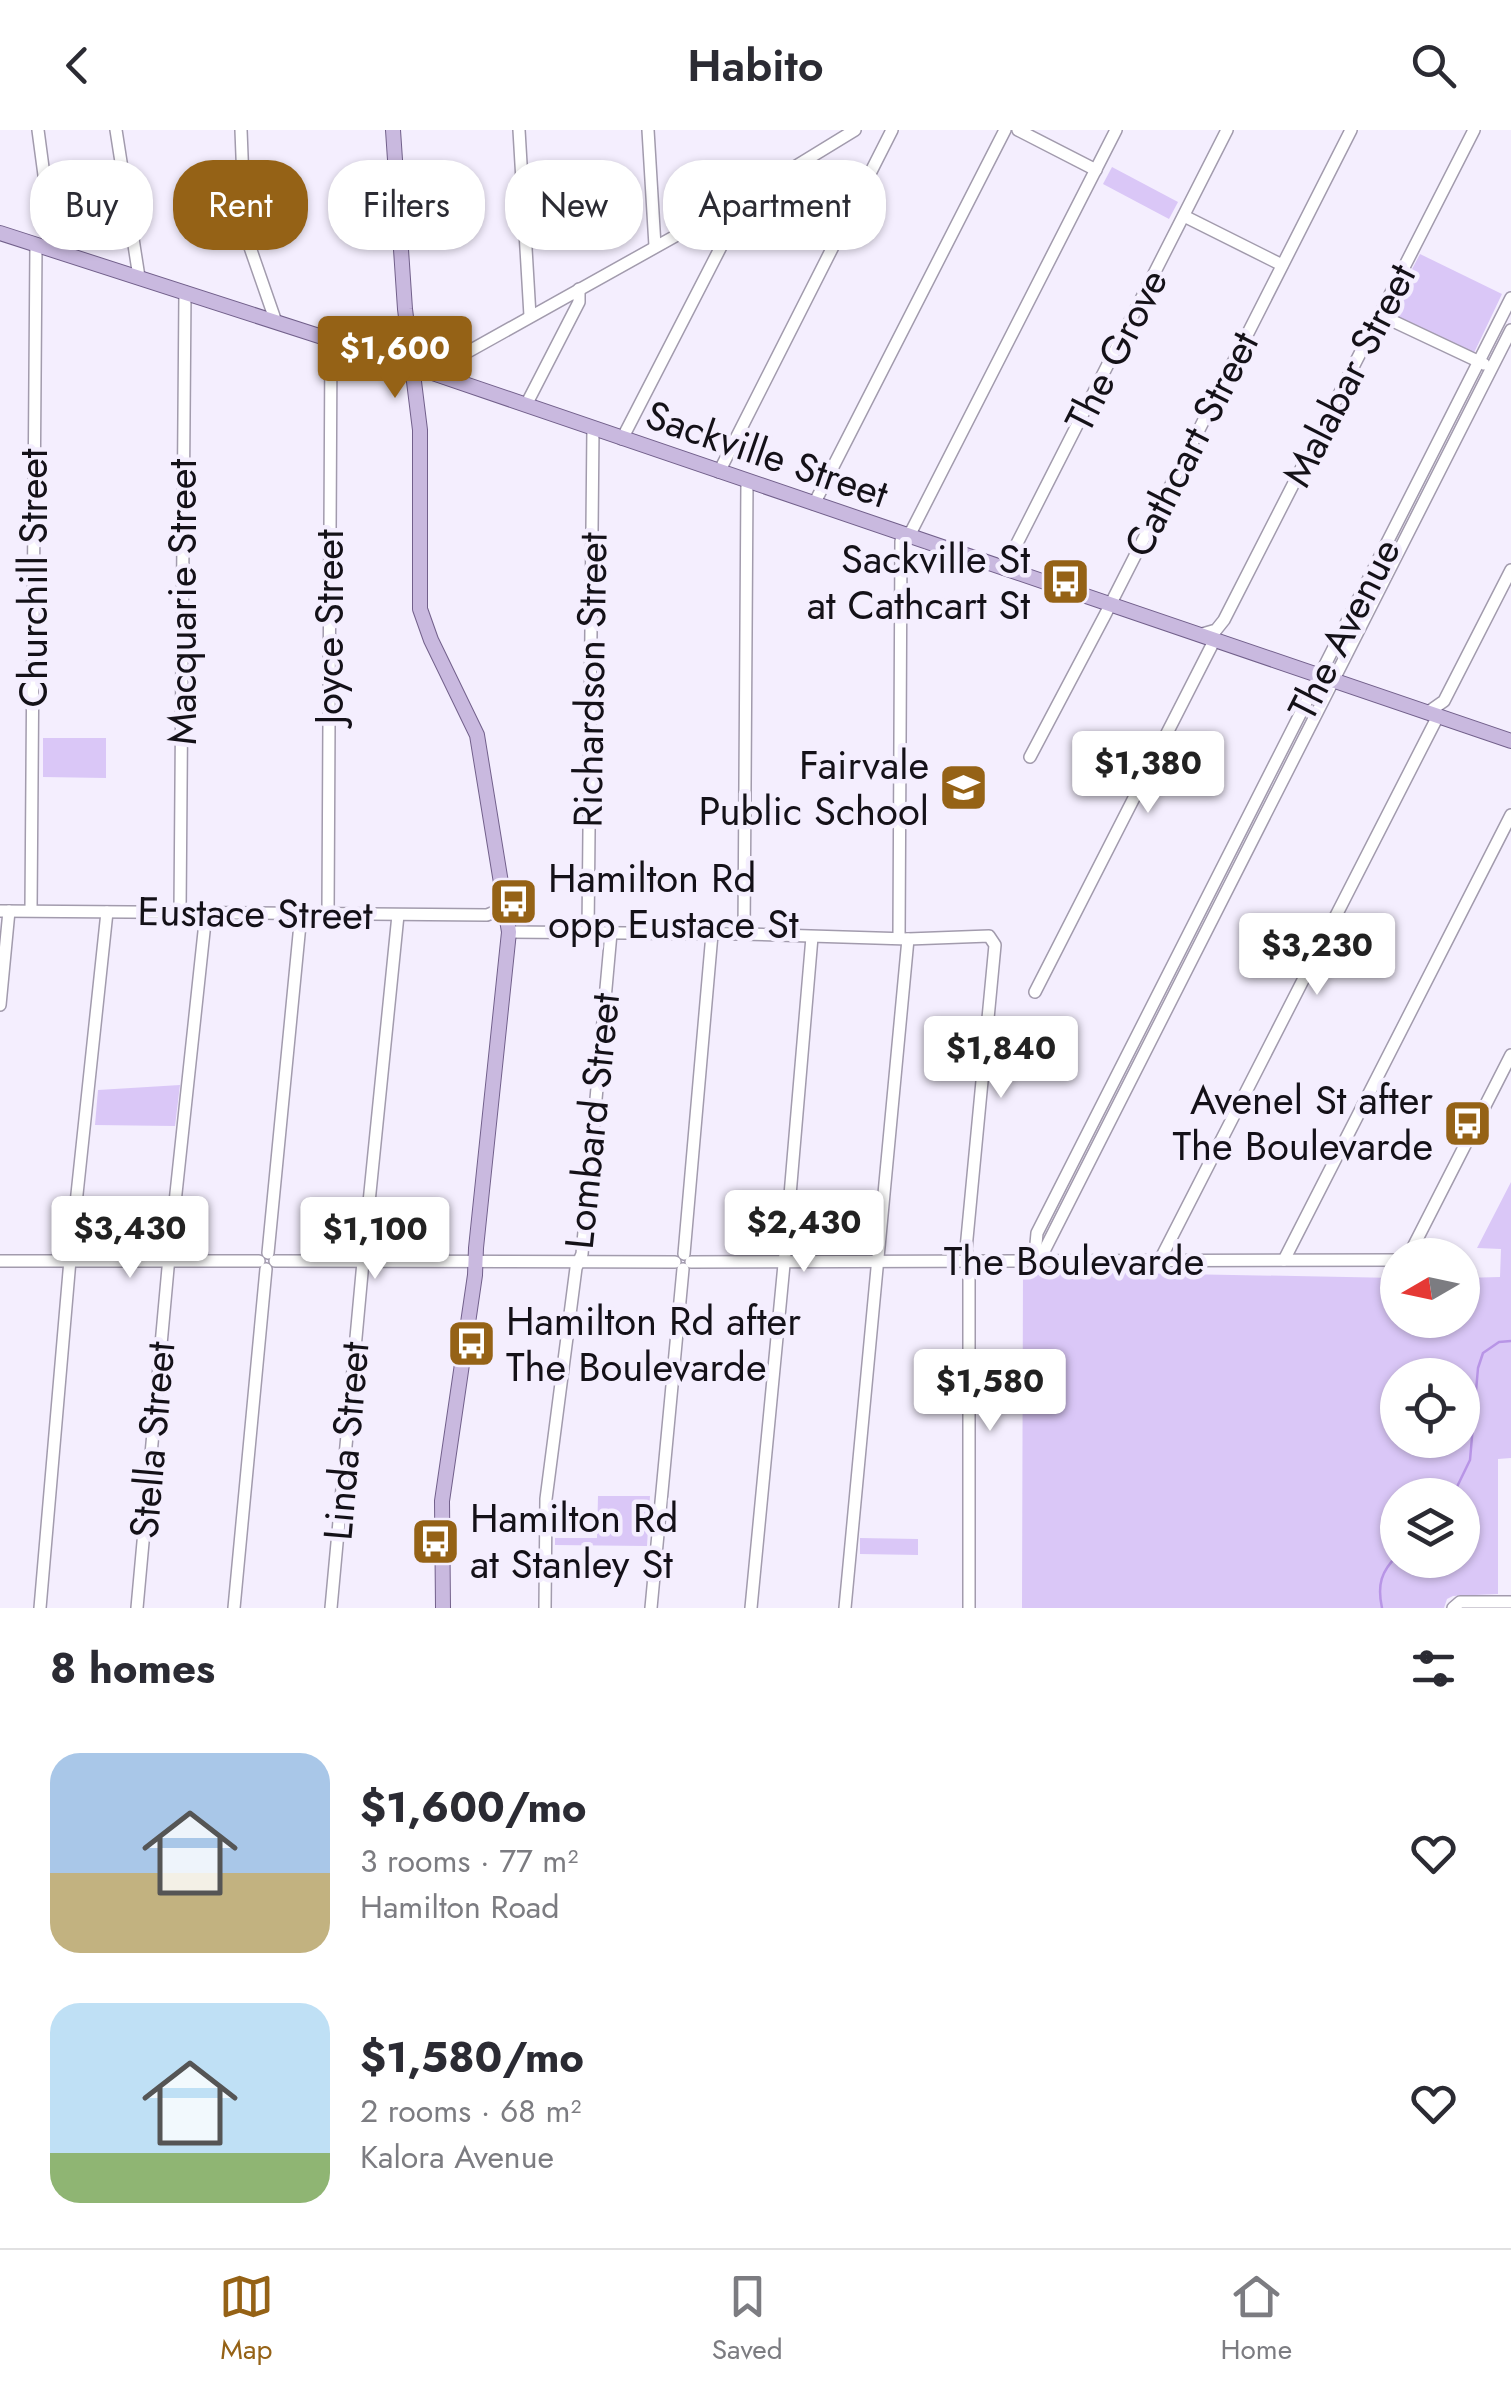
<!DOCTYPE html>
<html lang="en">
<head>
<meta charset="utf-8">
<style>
	body { margin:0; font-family:Jost,sans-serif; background:#f2f2f3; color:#2b2b33; height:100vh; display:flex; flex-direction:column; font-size:38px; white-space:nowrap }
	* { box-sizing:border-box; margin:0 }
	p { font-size:32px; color:#7c7c81 }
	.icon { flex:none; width:55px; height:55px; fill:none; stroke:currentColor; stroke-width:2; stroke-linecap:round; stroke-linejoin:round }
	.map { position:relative; height:1478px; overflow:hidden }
	.sheet { display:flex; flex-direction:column; background:#fff; flex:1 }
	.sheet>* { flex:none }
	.hud { position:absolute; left:30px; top:30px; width:1000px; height:90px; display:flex; gap:20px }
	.needle { width:65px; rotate:261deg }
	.tools { position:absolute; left:1380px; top:1108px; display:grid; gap:20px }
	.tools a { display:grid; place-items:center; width:100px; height:100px; border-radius:50%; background:#fff; box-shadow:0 2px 8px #0004; font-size:50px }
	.price { position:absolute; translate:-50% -85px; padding:0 22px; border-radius:10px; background:#fff; color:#222; font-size:32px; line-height:65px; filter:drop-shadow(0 2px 5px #0008) }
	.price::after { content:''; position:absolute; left:50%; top:60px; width:30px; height:22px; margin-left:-15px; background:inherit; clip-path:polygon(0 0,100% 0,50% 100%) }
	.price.current { background:#956216; color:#fff }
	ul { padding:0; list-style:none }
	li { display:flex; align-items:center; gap:30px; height:250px; padding:0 50px }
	li span { display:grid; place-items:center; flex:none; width:280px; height:200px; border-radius:30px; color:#555 }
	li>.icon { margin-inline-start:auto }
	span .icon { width:120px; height:120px; fill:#fffc; stroke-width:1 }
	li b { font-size:42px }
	h2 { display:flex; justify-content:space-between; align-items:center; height:120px; padding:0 50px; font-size:42px }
	.tag { padding:0 35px; border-radius:40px; background:#fff; box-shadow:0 2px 8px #0004; font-size:35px; line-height:90px }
	.tag.current { background:#956216; color:#fff }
	header { display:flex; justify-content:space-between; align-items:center; height:130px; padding:0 50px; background:#fff; font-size:45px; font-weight:600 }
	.tab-bar { display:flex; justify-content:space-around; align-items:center; height:140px; border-top:2px solid #e1e1e2; background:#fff; font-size:28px; color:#7c7c81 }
	.tab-bar a { display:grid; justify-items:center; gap:5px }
	.tab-bar .current { color:#956216 }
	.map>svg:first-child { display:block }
	.green { fill:#dac7f7; fill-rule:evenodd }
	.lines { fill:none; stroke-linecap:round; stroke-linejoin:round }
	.stream { stroke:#b895e6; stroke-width:2.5 }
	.minor-casing { stroke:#a29bad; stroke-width:14 }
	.major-casing { stroke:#72608b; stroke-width:16 }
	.minor { stroke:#fff; stroke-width:11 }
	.major { stroke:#c9b9df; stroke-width:14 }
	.labels { text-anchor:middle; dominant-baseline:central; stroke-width:9; stroke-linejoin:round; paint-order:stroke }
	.street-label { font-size:40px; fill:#141118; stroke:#f4eefe }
	.poi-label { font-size:40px; fill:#141118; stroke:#f4eefe; text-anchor:end }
</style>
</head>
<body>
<header><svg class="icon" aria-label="back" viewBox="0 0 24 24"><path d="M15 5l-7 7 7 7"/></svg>Habito<svg class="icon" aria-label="search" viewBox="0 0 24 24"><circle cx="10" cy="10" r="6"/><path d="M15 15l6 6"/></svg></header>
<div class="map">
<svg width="1511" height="1478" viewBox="0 0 1511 1478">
	<rect width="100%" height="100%" fill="#f4eefe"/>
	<!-- green -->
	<g class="green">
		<polygon points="1112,37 1178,72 1169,89 1103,54"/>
		<polygon points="1420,124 1502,164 1473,225 1395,187 1391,179"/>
		<polygon points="43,608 106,608 106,648 43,647"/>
		<polygon points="180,955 175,996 95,995 98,960"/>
		<path d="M 1511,1052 L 1511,1328 L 1498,1329 L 1498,1464 L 1453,1466 L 1447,1469 L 1444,1478 L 1022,1478 L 1023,1141 L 1397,1148 L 1398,1190 L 1462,1190 L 1463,1148 L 1500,1147 L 1501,1119 L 1477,1118 ZM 1398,1245 L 1462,1245 L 1462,1310 L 1398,1310 ZM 1398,1365 L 1462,1365 L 1462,1430 L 1398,1430 Z"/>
		<polygon points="598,1366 650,1366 647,1416 555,1415 555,1408 597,1408"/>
		<polygon points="860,1408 918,1409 918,1425 860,1424"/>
	</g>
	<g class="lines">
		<!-- stream -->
		<g class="stream">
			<polyline points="1453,1365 1470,1330 1478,1238 1483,1223 1499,1212 1511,1211"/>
			<path d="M 1382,1478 C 1377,1455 1381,1441 1398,1425"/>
		</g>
		<defs>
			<g id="minor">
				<polyline points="38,0 54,120"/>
				<polyline points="116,0 139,147"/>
				<polyline points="241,0 245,103 276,192"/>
				<polyline points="519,0 530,186"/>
				<polyline points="648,0 655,116"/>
				<polyline points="1018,0 1096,40"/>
				<polyline points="1184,86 1282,135"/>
				<polyline points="1380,185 1484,234"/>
				<polyline points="430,243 747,66 855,0"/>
				<polyline points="526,275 579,172 579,159"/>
				<polyline points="622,309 746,68"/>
				<polyline points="719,342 892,0"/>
				<polyline points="814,374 1005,0"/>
				<polyline points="1004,439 1227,0"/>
				<polyline points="1199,505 1216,500 1224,490 1474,0"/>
				<polyline points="1427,583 1444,571 1511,440"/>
				<polyline points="1030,627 1105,485 1351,0"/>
				<polyline points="31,780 36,115"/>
				<polyline points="0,781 487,785 499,780 505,772"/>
				<polyline points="180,782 185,162"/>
				<polyline points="328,783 331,210"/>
				<polyline points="509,802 744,804 908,809 989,806 995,815 966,1119 969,1142 969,1478"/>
				<polyline points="588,802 593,298"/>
				<polyline points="744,804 747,351"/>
				<polyline points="899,808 901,411 912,400 1116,0"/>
				<polyline points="1035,862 1214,511"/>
				<polyline points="0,875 9,781"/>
				<polyline points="268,1123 301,784"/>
				<polyline points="684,1124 712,804"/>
				<polyline points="1409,1125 1511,925"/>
				<polyline points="1160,1130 1438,586"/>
				<polyline points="1284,1130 1511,685"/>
				<polyline points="0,1131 259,1131"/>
				<polyline points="275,1131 675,1132"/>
				<polyline points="1039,1131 1035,1125 1037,1103 1511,168"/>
				<polyline points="1039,1131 1511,200"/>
				<polyline points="691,1132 1398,1130"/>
				<polyline points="40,1478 70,1130 107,782"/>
				<polyline points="137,1478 168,1138 206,783"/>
				<polyline points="234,1478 266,1139"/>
				<polyline points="331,1478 363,1132 398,785"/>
				<polyline points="545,1478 546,1369 576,1138 582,1124 611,803"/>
				<polyline points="651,1478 683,1139"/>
				<polyline points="751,1478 785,1124 812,807"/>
				<polyline points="845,1478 908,809"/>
				<polyline points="1453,1478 1460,1472 1511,1472"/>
			</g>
			<g id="major">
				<polyline points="393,0 405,179 420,300 420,479 431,510 477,605 509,802 476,1118 475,1145 442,1371 443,1478"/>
				<polyline points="0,103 412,236 1511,611"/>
			</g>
		</defs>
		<!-- minor casing -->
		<use href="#minor" class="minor-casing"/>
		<!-- major casing -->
		<use href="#major" class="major-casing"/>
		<!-- minor -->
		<use href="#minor" class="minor"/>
		<!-- major -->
		<use href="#major" class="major"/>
	</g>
	<!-- icons -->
	<defs>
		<symbol id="bus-square" viewBox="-11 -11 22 22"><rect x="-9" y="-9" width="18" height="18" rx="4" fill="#956216" stroke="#f4eefe"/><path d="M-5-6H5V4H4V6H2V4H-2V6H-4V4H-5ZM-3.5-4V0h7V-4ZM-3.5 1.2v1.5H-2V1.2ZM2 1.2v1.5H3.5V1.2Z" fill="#fff"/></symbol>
		<symbol id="school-square" viewBox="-11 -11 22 22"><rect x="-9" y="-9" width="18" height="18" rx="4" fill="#956216" stroke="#f4eefe"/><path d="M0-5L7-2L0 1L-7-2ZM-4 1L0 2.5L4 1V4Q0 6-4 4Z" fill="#fff"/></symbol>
	</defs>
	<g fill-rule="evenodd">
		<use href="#bus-square" x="1038" y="424" width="55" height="55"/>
		<use href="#school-square" x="936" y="630" width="55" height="55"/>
		<use href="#bus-square" x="486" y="744" width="55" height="55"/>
		<use href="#bus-square" x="1440" y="966" width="55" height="55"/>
		<use href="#bus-square" x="444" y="1186" width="55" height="55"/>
		<use href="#bus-square" x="408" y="1384" width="55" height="55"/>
	</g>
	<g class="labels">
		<!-- street labels -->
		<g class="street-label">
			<text transform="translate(1116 220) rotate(-63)">The Grove</text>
			<text transform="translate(1349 245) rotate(-63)">Malabar Street</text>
			<text transform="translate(1191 314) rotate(-63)">Cathcart Street</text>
			<text transform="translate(767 324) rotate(19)">Sackville Street</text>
			<text transform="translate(33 448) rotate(-90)">Churchill Street</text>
			<text transform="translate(182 472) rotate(-90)">Macquarie Street</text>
			<text transform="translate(329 497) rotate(-90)">Joyce Street</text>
			<text transform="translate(1344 499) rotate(-63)">The Avenue</text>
			<text transform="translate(590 550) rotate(-89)">Richardson Street</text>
			<text transform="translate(255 783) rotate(1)">Eustace Street</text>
			<text transform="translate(592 991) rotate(-84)">Lombard Street</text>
			<text x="1074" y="1131">The Boulevarde</text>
			<text transform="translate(152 1310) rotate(-85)">Stella Street</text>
			<text transform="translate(346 1311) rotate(-85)">Linda Street</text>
		</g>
		<!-- poi labels -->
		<g class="poi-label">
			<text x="1030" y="429">Sackville St<tspan x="1030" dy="46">at Cathcart St</tspan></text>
			<text x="929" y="635">Fairvale<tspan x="929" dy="46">Public School</tspan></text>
			<text x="548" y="748" text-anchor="start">Hamilton Rd<tspan x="548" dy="46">opp Eustace St</tspan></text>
			<text x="1433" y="970">Avenel St after<tspan x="1433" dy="46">The Boulevarde</tspan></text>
			<text x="506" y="1191" text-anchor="start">Hamilton Rd after<tspan x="506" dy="46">The Boulevarde</tspan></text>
			<text x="470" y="1388" text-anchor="start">Hamilton Rd<tspan x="470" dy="46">at Stanley St</tspan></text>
		</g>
	</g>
</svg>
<div class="tools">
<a><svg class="needle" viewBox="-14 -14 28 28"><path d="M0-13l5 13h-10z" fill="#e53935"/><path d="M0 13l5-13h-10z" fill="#7c7c81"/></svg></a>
<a><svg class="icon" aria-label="locate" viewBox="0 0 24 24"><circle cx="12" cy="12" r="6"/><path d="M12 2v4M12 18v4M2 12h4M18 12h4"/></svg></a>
<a><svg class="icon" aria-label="layers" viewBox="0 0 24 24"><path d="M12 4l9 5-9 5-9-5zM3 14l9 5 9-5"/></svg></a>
</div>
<b class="price current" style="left:395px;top:271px">$1,600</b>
<b class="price" style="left:1148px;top:686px">$1,380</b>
<b class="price" style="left:1317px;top:868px">$3,230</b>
<b class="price" style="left:1001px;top:971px">$1,840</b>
<b class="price" style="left:804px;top:1145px">$2,430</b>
<b class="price" style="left:130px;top:1151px">$3,430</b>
<b class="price" style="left:375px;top:1152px">$1,100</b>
<b class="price" style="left:990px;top:1304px">$1,580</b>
<div class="hud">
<a class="tag">Buy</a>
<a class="tag current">Rent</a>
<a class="tag">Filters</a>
<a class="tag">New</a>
<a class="tag">Apartment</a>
</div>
</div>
<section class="sheet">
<h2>8 homes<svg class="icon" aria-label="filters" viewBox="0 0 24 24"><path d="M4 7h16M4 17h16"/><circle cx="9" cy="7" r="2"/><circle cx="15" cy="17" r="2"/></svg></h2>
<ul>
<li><span style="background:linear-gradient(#a9c7e8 60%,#c2b280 0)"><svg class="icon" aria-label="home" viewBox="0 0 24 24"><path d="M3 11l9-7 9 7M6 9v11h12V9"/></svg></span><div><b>$1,600/mo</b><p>3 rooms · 77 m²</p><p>Hamilton Road</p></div><svg class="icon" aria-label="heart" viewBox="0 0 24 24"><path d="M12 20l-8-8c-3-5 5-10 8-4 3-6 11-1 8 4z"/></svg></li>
<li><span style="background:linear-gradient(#bfe0f5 75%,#8fb573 0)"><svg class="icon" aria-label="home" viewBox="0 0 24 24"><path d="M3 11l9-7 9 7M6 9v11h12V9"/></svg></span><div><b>$1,580/mo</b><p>2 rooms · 68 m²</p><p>Kalora Avenue</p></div><svg class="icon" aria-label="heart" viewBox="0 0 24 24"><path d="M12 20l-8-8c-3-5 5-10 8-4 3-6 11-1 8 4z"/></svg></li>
</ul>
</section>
<nav class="tab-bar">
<a class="current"><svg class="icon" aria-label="map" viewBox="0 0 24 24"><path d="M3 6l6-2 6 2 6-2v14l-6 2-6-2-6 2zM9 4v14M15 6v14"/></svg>Map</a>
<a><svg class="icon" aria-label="saved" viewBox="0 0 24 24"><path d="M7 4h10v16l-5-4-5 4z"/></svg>Saved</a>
<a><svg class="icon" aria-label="home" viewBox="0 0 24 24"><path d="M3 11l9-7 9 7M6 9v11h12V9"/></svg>Home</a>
</nav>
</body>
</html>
